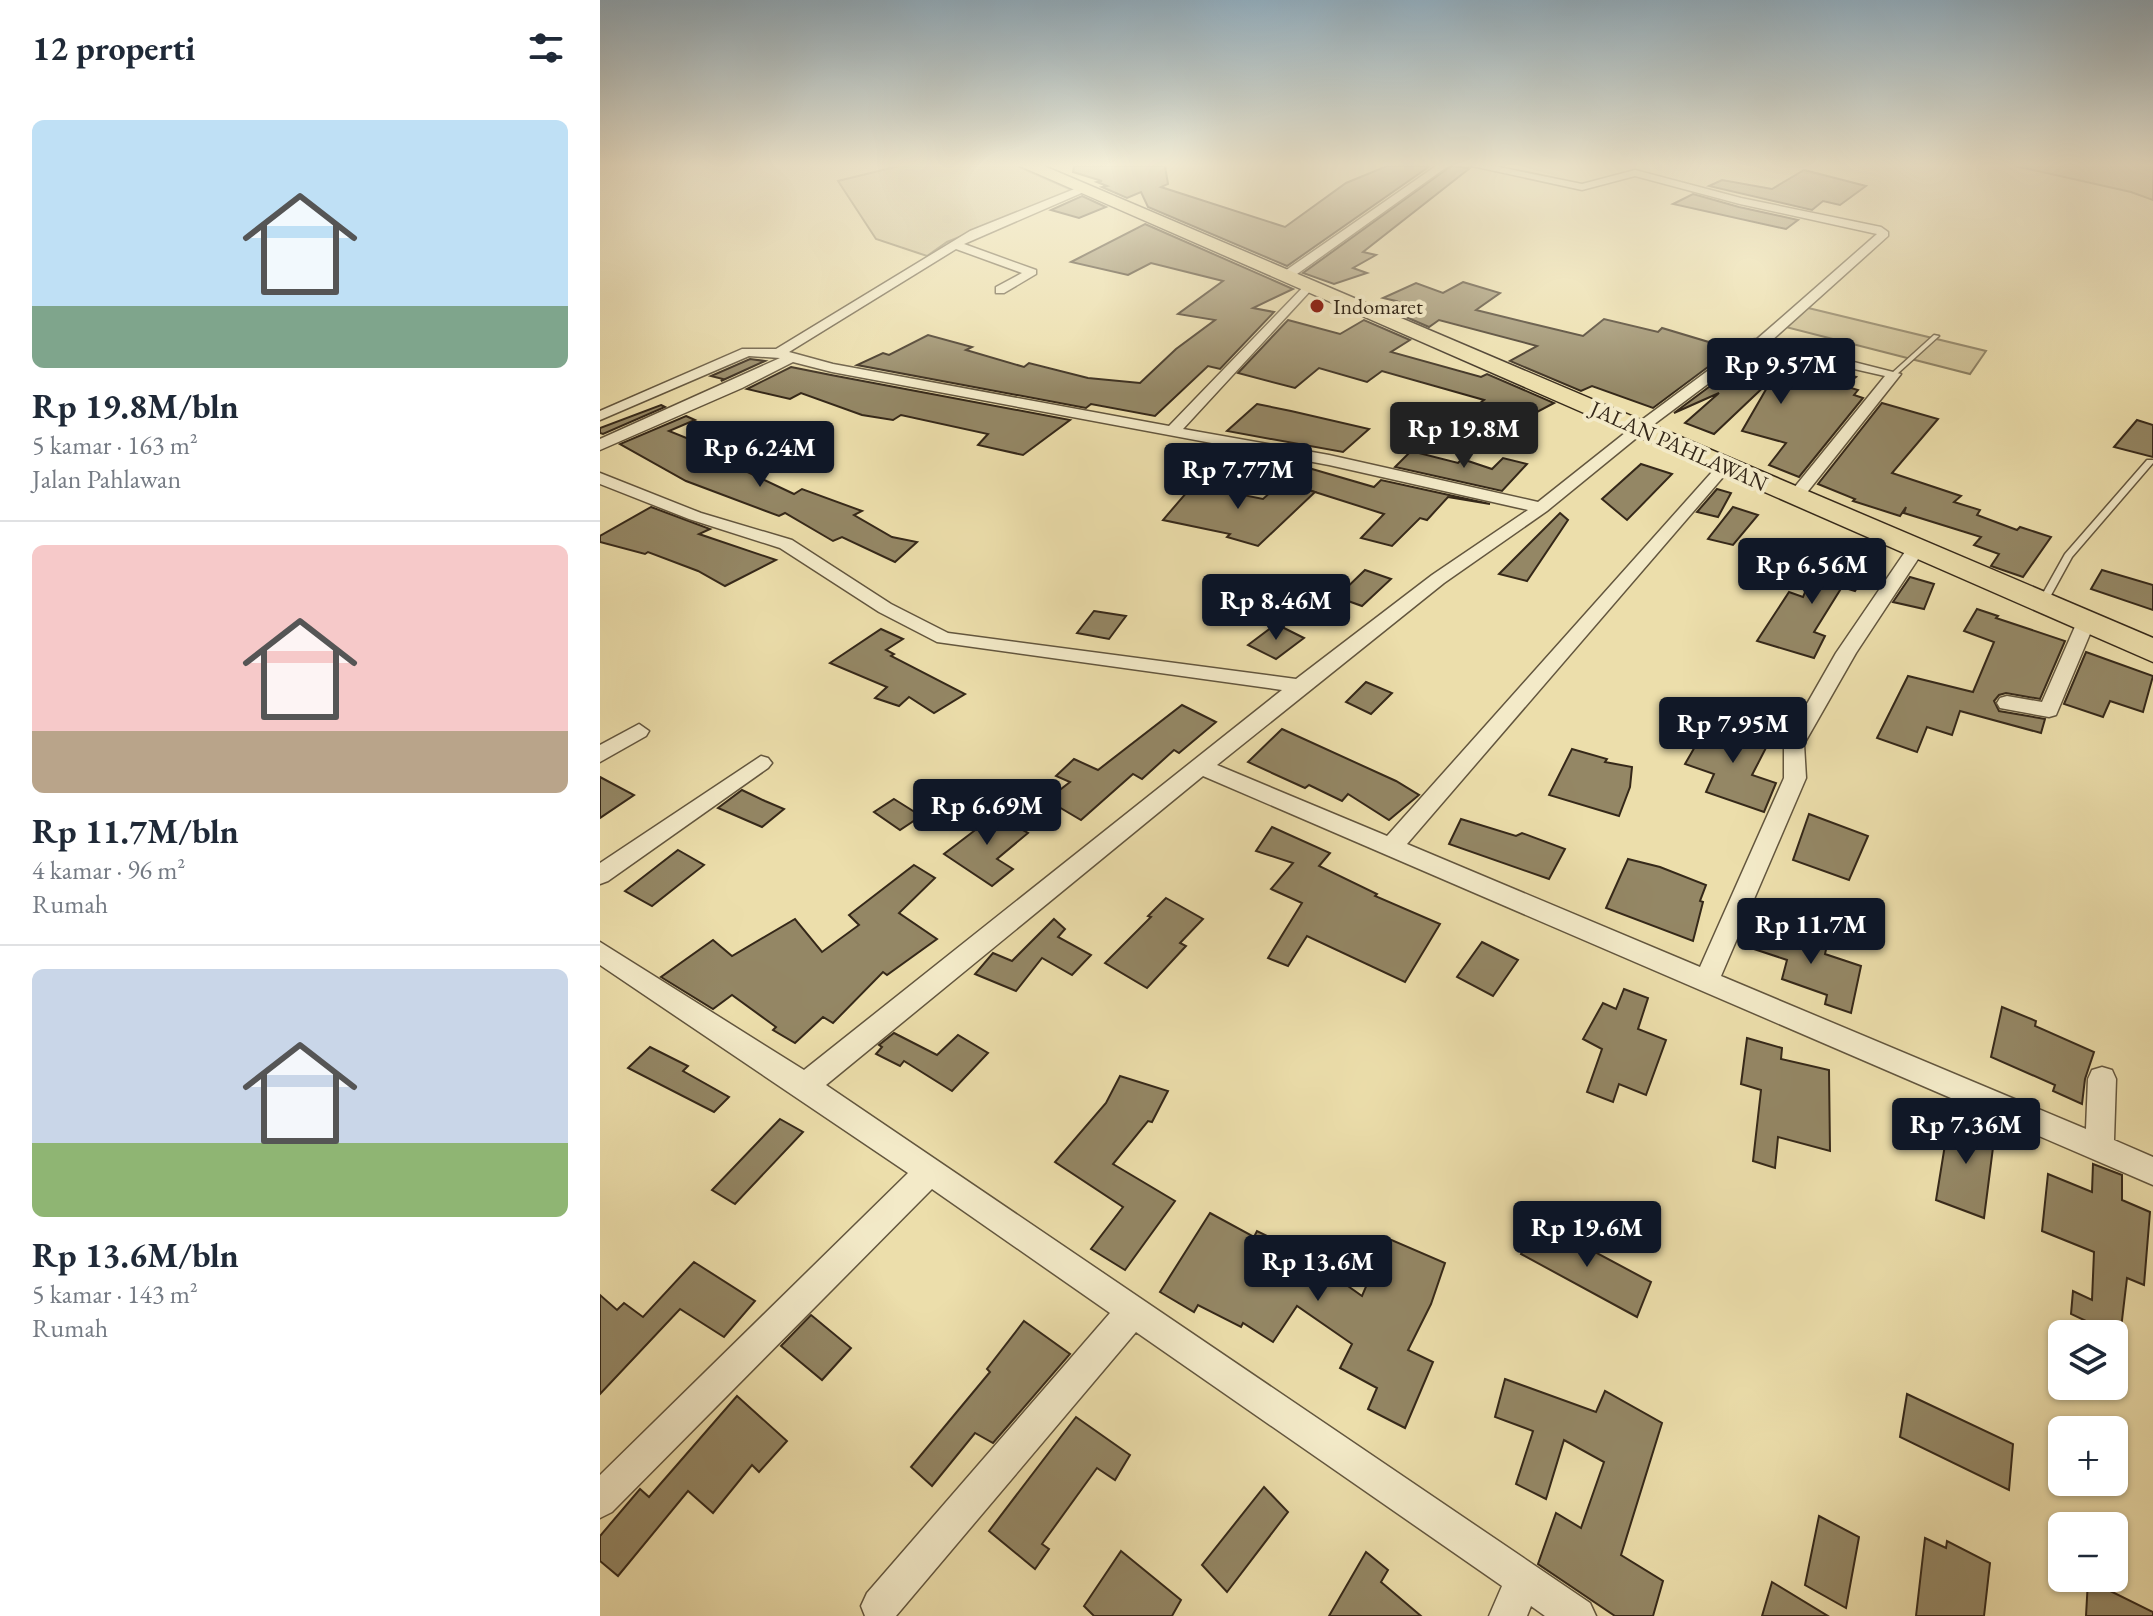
<!DOCTYPE html>
<html lang="id">
<head>
<meta charset="utf-8">
<style>
	body { margin:0; font-family:"EB Garamond",serif; background:#f6f6f7; color:#1f2937; height:100vh; display:flex; flex-direction:column; font-size:30px; white-space:nowrap }
	* { box-sizing:border-box; margin:0 }
	p { font-size:26px; color:#747a83 }
	.icon { flex:none; width:44px; height:44px; fill:none; stroke:currentColor; stroke-width:2; stroke-linecap:round; stroke-linejoin:round }
	.map { position:relative; flex:1; overflow:hidden }
	.drawer { display:flex; flex-direction:column; background:#fff; width:600px }
	.drawer>* { flex:none }
	.buttons { position:absolute; left:1448px; top:1320px; display:grid; gap:16px }
	.buttons a { display:grid; place-items:center; width:80px; height:80px; border-radius:12px; background:#fff; box-shadow:0 2px 6px #0004; font-size:40px }
	.price { position:absolute; translate:-50% -68px; padding:0 18px; border-radius:8px; background:#111827; color:#fff; font-size:26px; line-height:52px; filter:drop-shadow(0 2px 4px #0008) }
	.price::after { content:''; position:absolute; left:50%; top:48px; width:24px; height:18px; margin-left:-12px; background:inherit; clip-path:polygon(0 0,100% 0,50% 100%) }
	.price.on { background:#222; color:#fff }
	ul { padding:0; list-style:none }
	li { display:grid; align-content:center; gap:16px; height:424px; padding:0 32px }
	li+li { border-top:2px solid #e0e1e3 }
	li span { display:grid; place-items:center; height:248px; border-radius:12px; color:#555 }
	li>.icon { margin-inline-start:auto }
	span .icon { width:144px; height:144px; fill:#fffc; stroke-width:1 }
	li b { font-size:34px }
	h2 { display:flex; justify-content:space-between; align-items:center; height:96px; padding:0 32px; font-size:34px }
	main { display:flex; flex:1; min-height:0 }
	.map>svg:first-child { display:block }
	.green { fill:#cdbf92; stroke:#817456; stroke-width:2 }
	.building { fill:#948765; stroke:#352819; stroke-width:2 }
	.lines { fill:none; stroke-linecap:round; stroke-linejoin:round }
	.lane-casing { stroke:#63563e; stroke-width:3 }
	.street-casing { stroke:#63563e; stroke-width:3 }
	.highway-casing { stroke:#352819; stroke-width:3 }
	.lane { fill:#f3eac8; fill-rule:evenodd }
	.street { fill:#f3eac8; fill-rule:evenodd }
	.highway { fill:#ecdeab; fill-rule:evenodd }
	.poi-dot { fill:#8f2418; stroke:#f3eac8; stroke-width:3 }
	.labels { text-anchor:middle; dominant-baseline:central; stroke-width:8; stroke-linejoin:round; paint-order:stroke }
	.far-poi-label { font-size:22px; fill:#352819; stroke:#f3eac8; text-anchor:start }
	.far-street-label { font-size:22px; fill:#352819; stroke:#f3eac8 }
</style>
</head>
<body>
<main>
<section class="drawer">
<h2>12 properti<svg class="icon" aria-label="filters" viewBox="0 0 24 24"><path d="M4 7h16M4 17h16"/><circle cx="9" cy="7" r="2"/><circle cx="15" cy="17" r="2"/></svg></h2>
<ul>
<li><span style="background:linear-gradient(#bfe0f5 75%,#7fa58c 0)"><svg class="icon" aria-label="home" viewBox="0 0 24 24"><path d="M3 11l9-7 9 7M6 9v11h12V9"/></svg></span><div><b>Rp 19.8M/bln</b><p>5 kamar · 163 m²</p><p>Jalan Pahlawan</p></div></li>
<li><span style="background:linear-gradient(#f6c9c9 75%,#b9a48a 0)"><svg class="icon" aria-label="home" viewBox="0 0 24 24"><path d="M3 11l9-7 9 7M6 9v11h12V9"/></svg></span><div><b>Rp 11.7M/bln</b><p>4 kamar · 96 m²</p><p>Rumah</p></div></li>
<li><span style="background:linear-gradient(#c9d6e8 70%,#8fb573 0)"><svg class="icon" aria-label="home" viewBox="0 0 24 24"><path d="M3 11l9-7 9 7M6 9v11h12V9"/></svg></span><div><b>Rp 13.6M/bln</b><p>5 kamar · 143 m²</p><p>Rumah</p></div></li>
</ul>
</section>
<div class="map">
<svg width="1553" height="1616" viewBox="0 0 1553 1616">
	<rect width="100%" height="100%" fill="#ecdeab"/>
	<filter id="stains"><feTurbulence type="fractalNoise" baseFrequency=".0025" numOctaves="4"/><feColorMatrix values="0 0 0 0 .2 0 0 0 0 .09 0 0 0 0 .02 0 0 0 .5 -.17"/></filter>
	<radialGradient id="worn" r=".72"><stop offset=".6" stop-color="#630" stop-opacity="0"/><stop offset="1" stop-color="#630" stop-opacity=".3"/></radialGradient>
	<!-- green -->
	<g class="green">
		<polygon points="299,166 417,166 474,191 347,242 327,256 276,239 238,181"/>
		<polygon points="1415,166 1553,166 1553,200 1531,192"/>
		<polygon points="1200,306 1386,351 1370,374 1178,325"/>
	</g>
	<!-- building -->
	<g class="building">
		<polygon points="474,166 565,166 568,184 561,187 685,227 746,183 787,166 830,166 687,266 548,207 541,192 527,198 502,187 507,186 497,182 502,181 473,172"/>
		<polygon points="851,166 870,168 763,252 776,255 753,268 767,273 734,284 703,273"/>
		<polygon points="1204,170 1266,186 1240,205 1223,201 1212,210 1109,186 1122,180 1172,189"/>
		<polygon points="1093,194 1139,207 1198,220 1186,229 1073,204"/>
		<polygon points="482,196 506,207 479,218 451,210"/>
		<polygon points="545,224 693,289 653,308 674,312 620,369 608,366 555,416 491,404 486,408 257,365 283,353 289,355 328,335 372,347 366,350 424,367 429,363 488,378 540,383 576,349 615,320 578,314 623,281 551,263 528,275 471,262"/>
		<polygon points="863,282 900,293 876,310 929,323 983,336 1004,319 1058,332 1062,328 1132,349 1053,408 992,386 981,391 910,361 937,346 839,320 829,327 785,308 796,301 783,298 816,283 843,293"/>
		<polygon points="688,320 740,334 764,320 810,340 791,352 881,377 887,374 954,403 916,423 876,406 884,400 782,371 767,382 719,368 695,388 638,373"/>
		<polygon points="1162,351 1256,377 1244,386 1258,390 1254,395 1263,398 1199,477 1169,465 1186,443 1142,431 1172,379 1114,434 1085,423 1119,393 1074,413 1152,355"/>
		<polygon points="150,359 165,361 121,381 123,379 111,376"/>
		<polygon points="191,367 231,375 470,420 423,455 378,445 388,434 301,415 293,420 262,415 201,393 190,399 147,389"/>
		<polygon points="1282,403 1338,419 1292,473 1361,496 1354,502 1380,510 1377,515 1417,530 1420,527 1451,537 1423,577 1391,566 1399,554 1374,545 1381,537 1304,513 1306,507 1300,516 1253,501 1255,499 1218,484"/>
		<polygon points="657,404 691,411 769,429 743,452 627,431"/>
		<polygon points="61,405 65,407 3,434 0,433 0,428"/>
		<polygon points="86,416 95,420 69,431 151,464 141,469 194,494 202,489 262,511 254,515 292,537 317,542 295,562 242,537 233,541 185,513 179,516 86,481 20,444"/>
		<polygon points="1537,420 1553,425 1553,457 1514,447"/>
		<polygon points="811,451 858,463 862,459 892,469 903,458 927,464 902,491 795,467"/>
		<polygon points="1041,464 1072,474 1027,520 1002,499"/>
		<polygon points="712,469 774,487 781,480 890,504 848,497 827,520 820,518 792,546 761,538 784,514 693,485"/>
		<polygon points="681,483 715,492 658,546 627,537 630,534 563,520 593,485 663,499"/>
		<polygon points="1117,489 1131,493 1118,517 1097,512"/>
		<polygon points="51,507 110,529 99,534 176,560 125,586 98,571 48,552 45,554 0,542 0,536"/>
		<polygon points="1133,507 1158,515 1133,545 1108,539"/>
		<polygon points="960,513 968,520 927,581 899,574"/>
		<polygon points="1222,550 1270,567 1255,591 1242,587 1214,632 1225,636 1214,658 1157,641 1189,592 1203,597"/>
		<polygon points="765,570 791,579 762,606 737,597"/>
		<polygon points="1502,570 1553,585 1553,610 1491,589"/>
		<polygon points="1310,577 1334,584 1324,609 1293,602"/>
		<polygon points="1377,609 1398,616 1396,618 1465,641 1440,699 1406,693 1399,695 1394,701 1399,711 1445,719 1441,733 1360,711 1352,735 1327,727 1317,752 1277,738 1308,676 1373,692 1394,642 1364,631"/>
		<polygon points="494,611 526,616 509,639 477,633"/>
		<polygon points="676,624 704,638 676,659 648,645"/>
		<polygon points="281,629 303,639 286,650 294,654 291,656 365,694 334,713 309,697 299,706 275,698 287,687 230,663"/>
		<polygon points="1486,652 1553,676 1543,712 1510,701 1503,717 1464,704"/>
		<polygon points="766,682 792,693 771,714 746,702"/>
		<polygon points="582,705 616,722 579,753 574,750 542,779 533,774 481,820 447,800 470,782 456,776 474,759 498,770"/>
		<polygon points="1111,719 1170,740 1152,775 1176,783 1164,812 1106,792 1114,774 1085,764"/>
		<polygon points="682,729 796,781 819,795 789,820 748,794 742,801 709,785 705,788 648,762"/>
		<polygon points="972,749 1007,759 1005,762 1032,767 1030,787 1019,816 949,795"/>
		<polygon points="0,777 34,795 0,818"/>
		<polygon points="142,790 165,801 184,809 162,827 118,808"/>
		<polygon points="294,799 321,816 300,830 274,812"/>
		<polygon points="387,810 428,833 397,859 413,869 392,886 344,854 374,831 366,827"/>
		<polygon points="1209,814 1268,836 1249,880 1193,860"/>
		<polygon points="861,819 916,836 922,833 965,849 949,879 849,844"/>
		<polygon points="672,827 730,853 719,866 777,894 775,896 840,924 805,982 707,936 688,966 668,958 702,903 671,889 693,863 656,851"/>
		<polygon points="78,850 104,865 52,906 25,891"/>
		<polygon points="1028,859 1060,867 1106,885 1100,901 1103,902 1093,941 1006,908"/>
		<polygon points="314,865 335,878 299,913 337,939 287,975 283,972 233,1023 223,1017 195,1043 173,1030 176,1027 132,995 113,1009 61,977 113,940 132,956 195,919 222,952 259,925 249,915"/>
		<polygon points="566,898 603,919 580,943 586,946 547,988 505,963 551,917 548,916"/>
		<polygon points="454,919 465,929 458,937 491,955 472,975 442,958 416,991 375,974 393,953 412,961"/>
		<polygon points="1154,926 1192,939 1194,930 1228,941 1225,954 1261,966 1251,1013 1225,1004 1227,995 1182,979 1187,960 1148,947"/>
		<polygon points="882,942 918,960 893,996 857,977"/>
		<polygon points="1024,989 1048,998 1038,1029 1066,1040 1046,1095 1019,1084 1013,1102 987,1092 1002,1049 983,1039 1003,1003 1016,1009"/>
		<polygon points="1402,1007 1436,1021 1435,1026 1494,1052 1485,1079 1482,1104 1453,1091 1455,1085 1391,1057"/>
		<polygon points="294,1033 337,1055 358,1035 388,1053 352,1091 304,1061 300,1066 276,1054 282,1047 279,1045"/>
		<polygon points="1147,1038 1182,1048 1181,1059 1229,1070 1230,1151 1178,1137 1175,1168 1153,1161 1161,1090 1141,1084"/>
		<polygon points="50,1047 88,1066 83,1071 129,1097 114,1112 28,1068"/>
		<polygon points="520,1076 568,1091 552,1122 548,1121 513,1164 575,1201 525,1270 491,1249 523,1207 455,1162 506,1103"/>
		<polygon points="1350,1114 1395,1132 1384,1218 1336,1200"/>
		<polygon points="180,1119 203,1132 135,1204 112,1190"/>
		<polygon points="1493,1164 1522,1175 1522,1200 1550,1212 1544,1285 1527,1278 1520,1337 1471,1314 1473,1291 1492,1300 1494,1252 1442,1231 1448,1174 1492,1192"/>
		<polygon points="610,1213 654,1237 657,1231 700,1252 762,1296 787,1238 845,1263 831,1304 808,1350 833,1362 805,1428 768,1409 777,1388 740,1368 752,1344 697,1306 673,1342 643,1323 641,1327 598,1305 594,1312 560,1292"/>
		<polygon points="937,1221 1051,1282 1037,1317 921,1254"/>
		<polygon points="94,1262 155,1301 124,1337 80,1309 0,1394 0,1295 17,1310 24,1303 43,1317"/>
		<polygon points="211,1315 251,1348 222,1380 181,1346"/>
		<polygon points="424,1321 470,1354 393,1443 375,1433 332,1486 311,1467 390,1372 387,1369"/>
		<polygon points="905,1379 996,1412 1005,1391 1062,1423 1021,1555 1063,1581 1053,1616 1015,1616 938,1564 956,1513 981,1528 1004,1462 964,1440 946,1499 916,1484 933,1431 895,1417"/>
		<polygon points="1307,1394 1413,1444 1409,1490 1300,1437"/>
		<polygon points="137,1396 187,1441 159,1472 152,1465 113,1513 88,1491 18,1576 0,1561 0,1536 40,1489 49,1497"/>
		<polygon points="476,1417 530,1455 515,1480 497,1468 442,1544 449,1549 435,1569 389,1531"/>
		<polygon points="664,1487 688,1512 627,1592 602,1565"/>
		<polygon points="1219,1516 1259,1537 1246,1608 1205,1585"/>
		<polygon points="1325,1538 1346,1548 1347,1541 1390,1563 1384,1616 1316,1616"/>
		<polygon points="521,1551 581,1600 572,1616 494,1616 484,1606"/>
		<polygon points="766,1552 788,1570 781,1582 821,1616 729,1616"/>
		<polygon points="1488,1580 1553,1612 1553,1616 1486,1616"/>
		<polygon points="1172,1582 1228,1616 1162,1616"/>
	</g>
	<g class="lines">
		<defs>
			<g id="lane">
				<polygon points="1334,335 1339,336 1296,375 1292,375 1292,373"/>
				<polygon points="1547,460 1553,460 1553,463 1472,557 1445,606 1439,606 1437,604 1465,554"/>
			</g>
			<g id="street">
				<polygon points="836,166 848,166 690,279 682,279 682,273"/>
				<polygon points="872,166 894,166 982,184 1035,170 1141,198 1281,227 1288,232 1288,236 1171,341 1301,374 1201,500 1195,502 1187,497 1189,494 1285,376 1157,347 1045,431 947,511 844,583 617,765 787,836 1120,463 1130,463 1130,469 807,844 1100,967 1184,778 1184,744 1236,653 1309,546 1321,546 1324,550 1256,653 1204,744 1206,778 1121,976 1486,1129 1488,1079 1492,1070 1502,1067 1512,1070 1516,1079 1514,1140 1553,1157 1553,1185 603,776 226,1085 990,1603 996,1616 945,1616 931,1606 927,1616 889,1616 902,1586 536,1332 296,1616 265,1616 261,1606 267,1593 510,1313 332,1189 12,1512 0,1518 0,1475 308,1173 0,965 0,942 204,1070 682,690 337,642 279,612 180,548 89,519 0,484 0,473 101,513 192,540 291,604 348,633 696,679 832,575 928,510 729,465 232,372 193,362 142,388 0,450 0,439 180,358 149,356 0,420 0,411 142,349 176,349 370,231 482,186 486,187 486,191 364,244 436,270 436,274 404,293 396,293 396,287 422,273 356,249 189,352 233,364 569,426 708,282 714,286 712,289 583,429 729,455 938,502 1035,425 1149,340 1157,339 1277,234 1140,204 1035,176 982,190"/>
				<polygon points="1486,616 1495,622 1456,715 1449,717 1400,708 1397,703 1400,698 1407,696 1442,702 1477,622"/>
				<polygon points="39,724 49,731 46,736 0,762 0,745"/>
				<polygon points="161,756 168,758 172,763 168,768 8,881 0,884 0,863"/>
			</g>
			<polygon id="highway" points="420,166 444,166 1553,638 1553,662"/>
		</defs>
		<!-- lane casing -->
		<use href="#lane" class="lane-casing"/>
		<!-- street casing -->
		<use href="#street" class="street-casing"/>
		<!-- highway casing -->
		<use href="#highway" class="highway-casing"/>
		<!-- lane -->
		<use href="#lane" class="lane"/>
		<!-- street -->
		<use href="#street" class="street"/>
		<!-- highway -->
		<use href="#highway" class="highway"/>
	</g>
	<!-- sky -->
	<linearGradient id="sky" x2="0" y2="1"><stop stop-color="#91acbc"/><stop offset="0.42" stop-color="#f6f0d9"/><stop offset="1" stop-color="#f6f0d9" stop-opacity="0"/></linearGradient>
	<rect width="1553" height="393" fill="url(#sky)"/>
	<!-- markers -->
	<circle class="poi-dot" cx="717" cy="306" r="8"/>
	<g class="labels">
		<!-- far-poi labels -->
		<g class="far-poi-label">
			<text x="733" y="306">Indomaret</text>
		</g>
		<!-- far-street labels -->
		<g class="far-street-label">
			<text transform="translate(1079 446) rotate(24)">JALAN PAHLAWAN</text>
		</g>
	</g>
	<rect width="100%" height="100%" filter="url(#stains)"/>
	<rect width="100%" height="100%" fill="url(#worn)"/>
</svg>
<div class="buttons">
<a><svg class="icon" aria-label="layers" viewBox="0 0 24 24"><path d="M12 4l9 5-9 5-9-5zM3 14l9 5 9-5"/></svg></a>
<a>+</a>
<a>−</a>
</div>
<b class="price" style="left:1181px;top:406px">Rp 9.57M</b>
<b class="price on" style="left:864px;top:470px">Rp 19.8M</b>
<b class="price" style="left:160px;top:489px">Rp 6.24M</b>
<b class="price" style="left:638px;top:511px">Rp 7.77M</b>
<b class="price" style="left:1212px;top:606px">Rp 6.56M</b>
<b class="price" style="left:676px;top:642px">Rp 8.46M</b>
<b class="price" style="left:1133px;top:765px">Rp 7.95M</b>
<b class="price" style="left:387px;top:847px">Rp 6.69M</b>
<b class="price" style="left:1211px;top:966px">Rp 11.7M</b>
<b class="price" style="left:1366px;top:1166px">Rp 7.36M</b>
<b class="price" style="left:987px;top:1269px">Rp 19.6M</b>
<b class="price" style="left:718px;top:1303px">Rp 13.6M</b>
</div>
</main>
</body>
</html>
